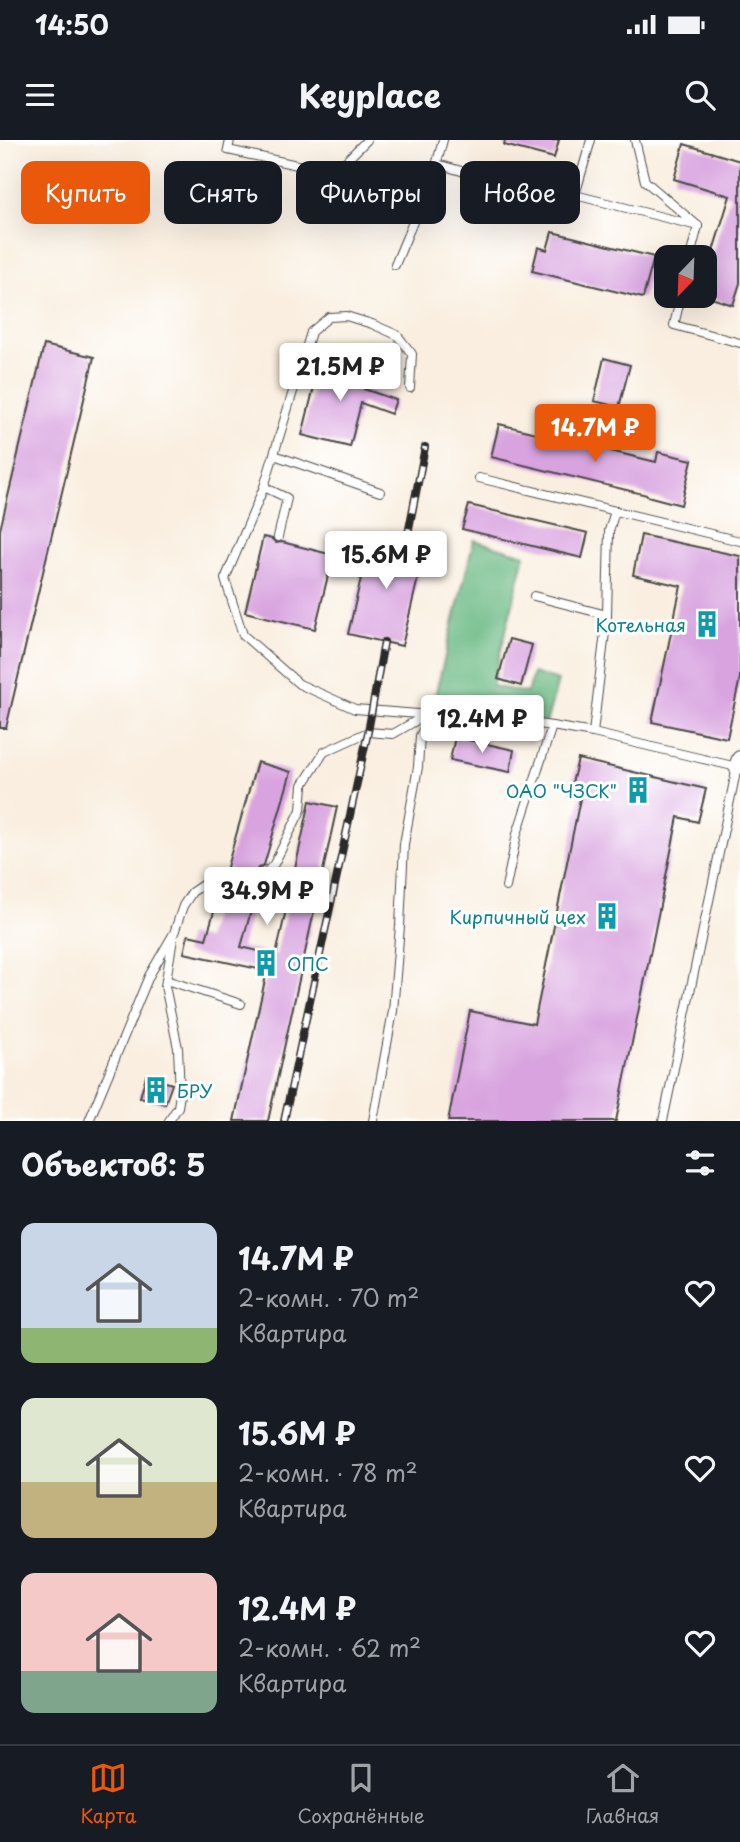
<!DOCTYPE html>
<html lang="ru">
<head>
<meta charset="utf-8">
<style>
	body { margin:0; font-family:"Playpen Sans",sans-serif; background:#242831; color:#f1f3f6; height:100vh; display:flex; flex-direction:column; font-size:26px; white-space:nowrap }
	* { box-sizing:border-box; margin:0 }
	p { font-size:23px; color:#9ea1a6 }
	.icon { flex:none; width:38px; height:38px; fill:none; stroke:currentColor; stroke-width:2; stroke-linecap:round; stroke-linejoin:round }
	.map { position:relative; height:981px; overflow:hidden }
	.details { display:flex; flex-direction:column; background:#171b24; flex:1 }
	.details>* { flex:none }
	.hud { position:absolute; left:21px; top:21px; width:698px; height:63px; display:flex; gap:14px }
	.needle { width:46px; rotate:203deg }
	.tools { position:absolute; left:654px; top:105px; display:grid; gap:14px }
	.tools a { display:grid; place-items:center; width:63px; height:63px; border-radius:14px; background:#171b24; box-shadow:0 7px 28px #0002; font-size:35px }
	.price { position:absolute; translate:-50% -60px; padding:0 16px; border-radius:7px; background:#fff; color:#222; font-size:23px; line-height:46px; filter:drop-shadow(0 2px 4px #0008) }
	.price::after { content:''; position:absolute; left:50%; top:42px; width:21px; height:16px; margin-left:-10px; background:inherit; clip-path:polygon(0 0,100% 0,50% 100%) }
	.price.selected { background:#ea580c; color:#fff }
	ul { padding:0; list-style:none }
	li { display:flex; align-items:center; gap:21px; height:175px; padding:0 21px }
	li span { display:grid; place-items:center; flex:none; width:196px; height:140px; border-radius:14px; color:#555 }
	li>.icon { margin-inline-start:auto }
	span .icon { width:84px; height:84px; fill:#fffc; stroke-width:1 }
	li b { font-size:30px }
	h2 { display:flex; justify-content:space-between; align-items:center; height:84px; padding:0 21px; font-size:30px }
	.chip { padding:0 24px; border-radius:14px; background:#171b24; box-shadow:0 7px 28px #0002; font-size:24px; line-height:63px }
	.chip.selected { background:#ea580c; color:#fff }
	.status { display:flex; justify-content:space-between; align-items:center; height:49px; padding:0 35px; background:#171b24; direction:ltr }
	.status svg { height:19px; fill:currentColor }
	header { display:flex; justify-content:space-between; align-items:center; height:91px; padding:0 21px; background:#171b24; font-size:32px; font-weight:700 }
	.dock { display:flex; justify-content:space-around; align-items:center; height:98px; border-top:2px solid #363941; background:#171b24; font-size:19px; color:#9ea1a6 }
	.dock a { display:grid; justify-items:center; gap:4px }
	.dock .selected { color:#ea580c }
	.map>svg:first-child { display:block }
	.forest { fill:#6cba84; stroke:#4c7258; stroke-width:2 }
	.building { fill:#d8a3df }
	.lines { fill:none; stroke-linecap:round; stroke-linejoin:round }
	.service-casing { stroke:#4a4846; stroke-width:10 }
	.minor-casing { stroke:#4a4846; stroke-width:18 }
	.service { stroke:#fff; stroke-width:8 }
	.minor { stroke:#fff; stroke-width:16 }
	.rail-casing { stroke:#2b2b2b; stroke-width:8 }
	.rail { stroke:#fff; stroke-width:5; stroke-dasharray:16; stroke-linecap:butt }
	.labels { text-anchor:middle; dominant-baseline:central; stroke-width:6; stroke-linejoin:round; paint-order:stroke }
	.culture-label { font-size:18px; fill:#0d838f; stroke:#fff; text-anchor:end }
</style>
</head>
<body>
<div class="status"><b>14:50</b><svg viewBox="0 0 49 12"><path d="M0 12V9h3v3zM5 12V6h3v6zM10 12V3h3v9zM15 12V0h3v12zM26 1h20v11H26zM47 4h2v5h-2z"/></svg></div>
<header><svg class="icon" aria-label="menu" viewBox="0 0 24 24"><path d="M4 6h16M4 12h16M4 18h16"/></svg>Keyplace<svg class="icon" aria-label="search" viewBox="0 0 24 24"><circle cx="10" cy="10" r="6"/><path d="M15 15l6 6"/></svg></header>
<div class="map">
<svg width="740" height="981" viewBox="0 0 740 981">
	<rect width="100%" height="100%" fill="#fff"/>
	<filter id="ink" filterUnits="userSpaceOnUse"><feTurbulence type="fractalNoise" baseFrequency=".0143" numOctaves="2"/><feDisplacementMap in="SourceGraphic" scale="14" xChannelSelector="R" yChannelSelector="G"/><feConvolveMatrix kernelMatrix="1 2 1 2 8 2 1 2 1" color-interpolation-filters="sRGB"/></filter>
	<filter id="wash" filterUnits="userSpaceOnUse"><feTurbulence type="fractalNoise" baseFrequency=".00686" numOctaves="4" result="noise"/><feDisplacementMap in="SourceGraphic" scale="28" xChannelSelector="R" yChannelSelector="G"/><feGaussianBlur stdDeviation="1.57" result="paint"/><feColorMatrix in="noise" values="0 0 0 0 0 0 0 0 0 0 0 0 0 0 0 0 0 1.4 0 .05"/><feComposite in="paint" operator="in"/></filter>
	<g filter="url(#wash)">
		<rect width="100%" height="100%" fill="#f9eedf"/>
		<!-- forest -->
		<polygon class="forest" points="474,400 525,415 492,546 527,553 533,533 558,541 546,583 435,556"/>
		<g id="blocks">
			<!-- building -->
			<g class="building">
				<polygon points="505,0 559,0 554,18 504,5"/>
				<polygon points="684,4 740,21 740,143 733,165 705,156 705,137 730,56 674,39"/>
				<polygon points="552,92 654,117 643,158 532,131 538,107 547,110"/>
				<polygon points="44,205 94,217 6,588 0,588 0,390"/>
				<polygon points="604,218 630,225 619,267 594,261"/>
				<polygon points="321,219 369,231 364,249 396,260 391,274 361,263 350,307 302,295"/>
				<polygon points="499,284 656,322 658,312 692,320 681,365 647,356 647,355 491,317"/>
				<polygon points="469,365 588,393 582,418 462,389"/>
				<polygon points="371,395 425,408 402,506 348,494"/>
				<polygon points="641,395 740,416 740,538 727,598 652,582 681,446 633,435"/>
				<polygon points="263,397 272,399 276,403 282,402 333,415 315,489 245,472"/>
				<polygon points="509,499 532,505 521,546 498,539"/>
				<polygon points="455,597 514,610 510,632 450,620"/>
				<polygon points="578,619 706,649 698,682 678,677 616,981 448,981 470,871 534,884 581,654 570,651"/>
				<polygon points="257,622 291,632 264,725 258,728 256,732 257,737 260,739 241,807 276,815 310,661 337,667 268,981 234,981 267,831 184,813 188,795 206,799 223,741 229,738 231,735 231,730 227,727"/>
				<polygon points="146,936 172,944 165,964 140,957"/>
			</g>
		</g>
	</g>
	<g filter="url(#ink)">
		<use href="#blocks" fill-opacity="0" stroke="#4a4846" stroke-width="2"/>
		<g class="lines">
			<defs>
				<g id="service">
					<polyline points="230,0 228,10 334,33 367,0"/>
					<polyline points="591,0 575,55 698,86"/>
					<polyline points="635,0 645,41 698,86 690,117"/>
					<polyline points="437,24 558,59 575,55"/>
					<polyline points="395,125 435,29 443,0"/>
					<polyline points="681,156 674,185 740,203"/>
					<polyline points="410,248 412,214 397,195 372,184 346,176 329,177 311,192 264,347 225,439 243,495 299,544 355,569 418,574 460,573 552,586 593,593 737,627 663,981"/>
					<polyline points="274,315 380,352"/>
					<polyline points="479,338 740,401"/>
					<polyline points="264,347 287,358 278,397"/>
					<polyline points="534,456 607,475 593,593"/>
					<polyline points="607,475 609,391 615,371"/>
					<polyline points="262,733 265,734 274,724 301,670 303,645 324,612 368,592 393,594 426,575"/>
					<polyline points="506,747 517,694 552,586"/>
					<polyline points="166,840 241,864"/>
					<polyline points="89,981 149,836 174,793 183,766 192,752 216,736 225,733"/>
					<polyline points="169,981 178,967 180,954 178,908 165,846 173,799"/>
					<polyline points="373,981 393,871 400,786 404,704 418,627 420,596 424,588 433,580 447,576"/>
				</g>
				<polyline id="minor" points="737,627 740,619"/>
			</defs>
			<!-- service casing -->
			<use href="#service" class="service-casing"/>
			<!-- minor casing -->
			<use href="#minor" class="minor-casing"/>
			<!-- service -->
			<use href="#service" class="service"/>
			<!-- minor -->
			<use href="#minor" class="minor"/>
			<defs>
				<g id="rail">
					<polyline points="406,404 425,307"/>
					<polyline points="284,981 368,592 384,502"/>
				</g>
			</defs>
			<!-- rail casing -->
			<use href="#rail" class="rail-casing"/>
			<!-- rail -->
			<use href="#rail" class="rail"/>
		</g>
	</g>
	<!-- icons -->
	<defs>
		<symbol id="building-bare" viewBox="-9 -9 18 18"><path d="M-4-6H4V6H1V3H-1V6H-4ZM-2.5-4.3h1.7v1.8h-1.7ZM.8-4.3h1.7v1.8H.8ZM-2.5-1h1.7V.8h-1.7ZM.8-1h1.7V.8H.8Z" fill="#0f9aa8" stroke="#fff" stroke-width="2.5" paint-order="stroke"/></symbol>
	</defs>
	<g fill-rule="evenodd">
		<use href="#building-bare" x="688" y="465" width="38" height="38"/>
		<use href="#building-bare" x="619" y="631" width="38" height="38"/>
		<use href="#building-bare" x="588" y="757" width="38" height="38"/>
		<use href="#building-bare" x="247" y="804" width="38" height="38"/>
		<use href="#building-bare" x="137" y="931" width="38" height="38"/>
	</g>
	<g class="labels">
		<!-- culture labels -->
		<g class="culture-label">
			<text x="686" y="484">Котельная</text>
			<text x="617" y="650">ОАО "ЧЗСК"</text>
			<text x="586" y="776">Кирпичный цех</text>
			<text x="287" y="823" text-anchor="start">ОПС</text>
			<text x="177" y="950" text-anchor="start">БРУ</text>
		</g>
	</g>
</svg>
<div class="tools">
<a><svg class="needle" viewBox="-14 -14 28 28"><path d="M0-13l5 13h-10z" fill="#e53935"/><path d="M0 13l5-13h-10z" fill="#9ea1a6"/></svg></a>
</div>
<b class="price" style="left:340px;top:263px">21.5M ₽</b>
<b class="price selected" style="left:595px;top:324px">14.7M ₽</b>
<b class="price" style="left:386px;top:451px">15.6M ₽</b>
<b class="price" style="left:482px;top:615px">12.4M ₽</b>
<b class="price" style="left:267px;top:787px">34.9M ₽</b>
<div class="hud">
<a class="chip selected">Купить</a>
<a class="chip">Снять</a>
<a class="chip">Фильтры</a>
<a class="chip">Новое</a>
</div>
</div>
<section class="details">
<h2>Объектов: 5<svg class="icon" aria-label="filters" viewBox="0 0 24 24"><path d="M4 7h16M4 17h16"/><circle cx="9" cy="7" r="2"/><circle cx="15" cy="17" r="2"/></svg></h2>
<ul>
<li><span style="background:linear-gradient(#c9d6e8 75%,#8fb573 0)"><svg class="icon" aria-label="home" viewBox="0 0 24 24"><path d="M3 11l9-7 9 7M6 9v11h12V9"/></svg></span><div><b>14.7M ₽</b><p>2-комн. · 70 m²</p><p>Квартира</p></div><svg class="icon" aria-label="heart" viewBox="0 0 24 24"><path d="M12 20l-8-8c-3-5 5-10 8-4 3-6 11-1 8 4z"/></svg></li>
<li><span style="background:linear-gradient(#dfe7d0 60%,#c2b280 0)"><svg class="icon" aria-label="home" viewBox="0 0 24 24"><path d="M3 11l9-7 9 7M6 9v11h12V9"/></svg></span><div><b>15.6M ₽</b><p>2-комн. · 78 m²</p><p>Квартира</p></div><svg class="icon" aria-label="heart" viewBox="0 0 24 24"><path d="M12 20l-8-8c-3-5 5-10 8-4 3-6 11-1 8 4z"/></svg></li>
<li><span style="background:linear-gradient(#f6c9c9 70%,#7fa58c 0)"><svg class="icon" aria-label="home" viewBox="0 0 24 24"><path d="M3 11l9-7 9 7M6 9v11h12V9"/></svg></span><div><b>12.4M ₽</b><p>2-комн. · 62 m²</p><p>Квартира</p></div><svg class="icon" aria-label="heart" viewBox="0 0 24 24"><path d="M12 20l-8-8c-3-5 5-10 8-4 3-6 11-1 8 4z"/></svg></li>
</ul>
</section>
<nav class="dock">
<a class="selected"><svg class="icon" aria-label="map" viewBox="0 0 24 24"><path d="M3 6l6-2 6 2 6-2v14l-6 2-6-2-6 2zM9 4v14M15 6v14"/></svg>Карта</a>
<a><svg class="icon" aria-label="saved" viewBox="0 0 24 24"><path d="M7 4h10v16l-5-4-5 4z"/></svg>Сохранённые</a>
<a><svg class="icon" aria-label="home" viewBox="0 0 24 24"><path d="M3 11l9-7 9 7M6 9v11h12V9"/></svg>Главная</a>
</nav>
</body>
</html>
